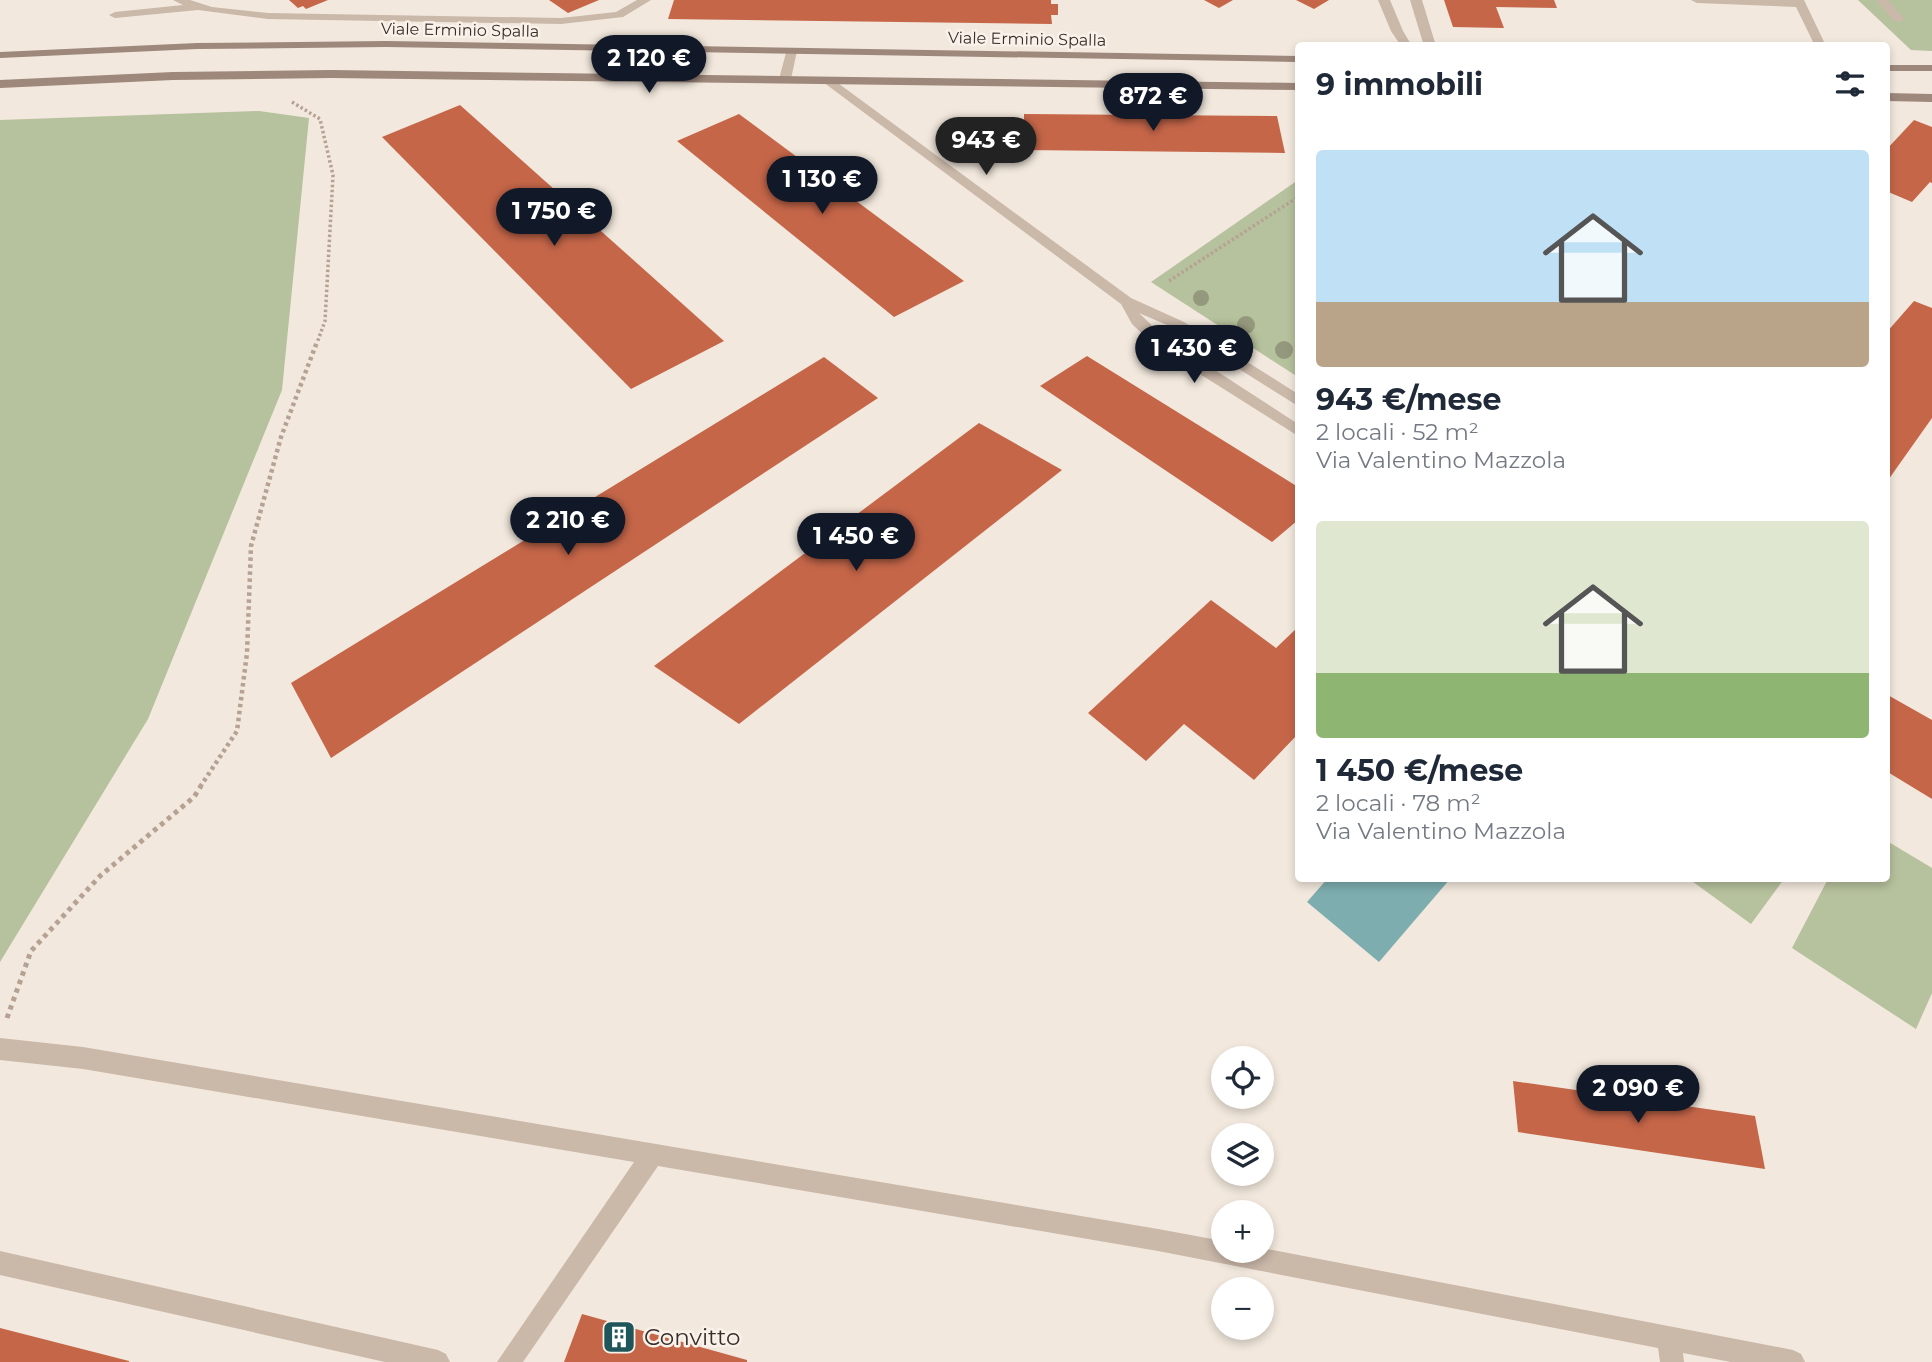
<!DOCTYPE html>
<html lang="it">
<head>
<meta charset="utf-8">
<style>
	body { margin:0; font-family:Montserrat,sans-serif; background:#f6f6f7; color:#1f2937; height:100vh; display:flex; flex-direction:column; font-size:26px; white-space:nowrap }
	* { box-sizing:border-box; margin:0 }
	p { font-size:23px; color:#747a83 }
	.icon { flex:none; width:38px; height:38px; fill:none; stroke:currentColor; stroke-width:2; stroke-linecap:round; stroke-linejoin:round }
	.map { position:relative; flex:1; overflow:hidden }
	.sheet { position:absolute; left:1295px; top:42px; width:595px; height:840px; display:flex; flex-direction:column; background:#fff; border-radius:7px; box-shadow:0 4px 10px #0003 }
	.sheet>* { flex:none }
	.controls { position:absolute; left:1211px; top:1046px; display:grid; gap:14px }
	.controls a { display:grid; place-items:center; width:63px; height:63px; border-radius:50%; background:#fff; box-shadow:0 4px 10px #0003; font-size:35px }
	.price { position:absolute; translate:-50% -60px; padding:0 16px; border-radius:24px; background:#111827; color:#fff; font-size:23px; line-height:46px; filter:drop-shadow(0 2px 4px #0008) }
	.price::after { content:''; position:absolute; left:50%; top:42px; width:21px; height:16px; margin-left:-10px; background:inherit; clip-path:polygon(0 0,100% 0,50% 100%) }
	.price.active { background:#222; color:#fff }
	ul { padding:0; list-style:none }
	li { display:grid; align-content:center; gap:14px; height:371px; padding:0 21px }
	li span { display:grid; place-items:center; height:217px; border-radius:7px; color:#555 }
	li>.icon { margin-inline-start:auto }
	span .icon { width:126px; height:126px; fill:#fffc; stroke-width:1 }
	li b { font-size:30px }
	h2 { display:flex; justify-content:space-between; align-items:center; height:84px; padding:0 21px; font-size:30px }
	.map>svg:first-child { display:block }
	.green { fill:#b6c19d }
	.water { fill:#7dadaf }
	.building { fill:#c56649 }
	.lines { fill:none; stroke-linecap:round; stroke-linejoin:round }
	.path-far2 { stroke:#b6a293; stroke-width:3.5; stroke-dasharray:2.5 2.5; stroke-linecap:butt }
	.path-far1 { stroke:#b6a293; stroke-width:4.5; stroke-dasharray:3.5 3.5; stroke-linecap:butt }
	.path { stroke:#b6a293; stroke-width:5; stroke-dasharray:4.5 4.5; stroke-linecap:butt }
	.lane { fill:#cab8a9; fill-rule:evenodd }
	.street { fill:#cab8a9; fill-rule:evenodd }
	.secondary { fill:#9e877b; fill-rule:evenodd }
	.tree { fill:#94987c }
	.labels { text-anchor:middle; dominant-baseline:central; stroke-width:5; stroke-linejoin:round; paint-order:stroke }
	.far-street-label { font-size:16px; fill:#382e29; stroke:#faf2ea }
	.near-poi-label { font-size:23px; fill:#382e29; stroke:#faf2ea; text-anchor:start }
</style>
</head>
<body>
<div class="map">
<svg width="1932" height="1362" viewBox="0 0 1932 1362">
	<rect width="100%" height="100%" fill="#f2e8dd"/>
	<!-- green -->
	<g class="green">
		<polygon points="1858,0 1932,0 1932,51 1911,50"/>
		<polygon points="259,111 309,118 282,390 148,719 0,962 0,120"/>
		<polygon points="1298,180 1298,377 1151,282"/>
		<polygon points="1887,841 1932,868 1932,993 1916,1029 1792,948 1828,879 1886,878"/>
		<polygon points="1689,879 1784,879 1751,924"/>
	</g>
	<!-- water -->
	<polygon class="water" points="1328,878 1450,878 1450,879 1379,962 1307,902"/>
	<!-- building -->
	<g class="building">
		<polygon points="289,0 328,0 306,9 303,6 298,8"/>
		<polygon points="549,0 599,0 568,13"/>
		<polygon points="674,0 1051,0 1051,4 1058,4 1058,15 1051,15 1052,24 668,19"/>
		<polygon points="1204,0 1233,0 1219,8"/>
		<polygon points="1296,0 1329,0 1314,9"/>
		<polygon points="1444,0 1554,0 1557,8 1496,7 1504,28 1453,27"/>
		<polygon points="460,105 724,341 631,389 382,137"/>
		<polygon points="739,114 964,281 894,317 677,141"/>
		<polygon points="1024,114 1277,116 1285,153 1024,150"/>
		<polygon points="1914,120 1932,127 1932,183 1930,182 1912,202 1886,191 1886,150"/>
		<polygon points="1914,301 1932,308 1932,418 1886,483 1886,333"/>
		<polygon points="1087,356 1298,487 1298,520 1272,542 1040,386"/>
		<polygon points="824,357 878,398 331,758 291,683"/>
		<polygon points="979,423 1062,470 739,724 654,666"/>
		<polygon points="1211,600 1276,648 1298,627 1298,734 1254,780 1184,724 1146,761 1088,713"/>
		<polygon points="1886,694 1932,720 1932,799 1886,771"/>
		<polygon points="1513,1081 1755,1116 1765,1169 1518,1132"/>
		<polygon points="582,1314 747,1360 747,1362 564,1362"/>
		<polygon points="0,1328 129,1361 129,1362 0,1362"/>
	</g>
	<g class="lines">
		<!-- path-far2 -->
		<g class="path-far2">
			<polyline points="292,102 320,119 333,175 325,321 317,343"/>
			<polyline points="1169,281 1298,197"/>
		</g>
		<!-- path-far1 -->
		<polyline class="path-far1" points="200,787 237,731 247,653 251,546 281,437 317,342"/>
		<!-- path -->
		<polyline class="path" points="7,1018 31,951 100,876 194,797 201,786"/>
		<!-- lane -->
		<g class="lane">
			<polygon points="1691,0 1804,0 1826,46 1815,46 1796,7 1697,3"/>
			<polygon points="1876,0 1888,0 1904,19 1902,21 1894,21"/>
			<polygon points="0,1038 83,1047 1158,1229 1223,1241 1223,1251 1262,1251 1262,1248 1793,1350 1801,1354 1805,1362 1731,1362 1683,1353 1684,1362 1660,1362 1658,1348 1158,1251 658,1166 523,1362 497,1362 634,1162 83,1069 0,1060"/>
			<polygon points="0,1251 438,1350 446,1354 450,1362 385,1362 0,1275"/>
		</g>
		<!-- street -->
		<g class="street">
			<polygon points="173,0 190,0 212,7 268,13 561,18 616,12 637,0 651,0 623,17 561,24 268,19 198,10 115,18 109,15 115,12 183,5"/>
			<polygon points="1378,0 1390,0 1403,31 1412,46 1401,46 1391,31"/>
			<polygon points="1410,0 1422,0 1436,46 1424,46"/>
			<polygon points="787,49 797,51 791,79 785,83 779,79"/>
			<polygon points="823,78 831,78 1131,298 1184,322 1298,394 1298,406 1174,328 1139,313 1164,337 1298,424 1298,436 1154,345 1132,324 1121,304 823,82"/>
		</g>
		<!-- secondary -->
		<g class="secondary">
			<polygon points="386,41 1298,56 1298,62 386,47 197,49 0,58 0,52 197,43"/>
			<rect x="1886" y="65" width="46" height="6"/>
			<polygon points="331,70 1298,83 1298,90 331,78 173,80 0,88 0,80 173,72"/>
			<polygon points="1886,93 1932,94 1932,102 1886,101"/>
		</g>
	</g>
	<!-- trees -->
	<g class="tree">
		<circle cx="1201" cy="298" r="8"/>
		<circle cx="1246" cy="325" r="9"/>
		<circle cx="1284" cy="350" r="9"/>
	</g>
	<!-- icons -->
	<defs>
		<symbol id="building-square" viewBox="-11 -11 22 22"><rect x="-9" y="-9" width="18" height="18" rx="4" fill="#1f5659" stroke="#faf2ea"/><path d="M-4-6H4V6H1V3H-1V6H-4ZM-2.5-4.3h1.7v1.8h-1.7ZM.8-4.3h1.7v1.8H.8ZM-2.5-1h1.7V.8h-1.7ZM.8-1h1.7V.8H.8Z" fill="#fff"/></symbol>
	</defs>
	<g fill-rule="evenodd">
		<use href="#building-square" x="600" y="1318" width="38" height="38"/>
	</g>
	<g class="labels">
		<!-- far-street labels -->
		<g class="far-street-label">
			<text transform="translate(460 30) rotate(1)">Viale Erminio Spalla</text>
			<text transform="translate(1027 39) rotate(1)">Viale Erminio Spalla</text>
		</g>
		<!-- near-poi labels -->
		<g class="near-poi-label">
			<text x="644" y="1337">Convitto</text>
		</g>
	</g>
</svg>
<div class="controls">
<a><svg class="icon" aria-label="locate" viewBox="0 0 24 24"><circle cx="12" cy="12" r="6"/><path d="M12 2v4M12 18v4M2 12h4M18 12h4"/></svg></a>
<a><svg class="icon" aria-label="layers" viewBox="0 0 24 24"><path d="M12 4l9 5-9 5-9-5zM3 14l9 5 9-5"/></svg></a>
<a>+</a>
<a>−</a>
</div>
<b class="price" style="left:649px;top:95px">2 120 €</b>
<b class="price" style="left:1153px;top:133px">872 €</b>
<b class="price active" style="left:986px;top:177px">943 €</b>
<b class="price" style="left:822px;top:216px">1 130 €</b>
<b class="price" style="left:554px;top:248px">1 750 €</b>
<b class="price" style="left:1194px;top:385px">1 430 €</b>
<b class="price" style="left:568px;top:557px">2 210 €</b>
<b class="price" style="left:856px;top:573px">1 450 €</b>
<b class="price" style="left:1638px;top:1125px">2 090 €</b>
<section class="sheet">
<h2>9 immobili<svg class="icon" aria-label="filters" viewBox="0 0 24 24"><path d="M4 7h16M4 17h16"/><circle cx="9" cy="7" r="2"/><circle cx="15" cy="17" r="2"/></svg></h2>
<ul>
<li><span style="background:linear-gradient(#bfe0f5 70%,#b9a48a 0)"><svg class="icon" aria-label="home" viewBox="0 0 24 24"><path d="M3 11l9-7 9 7M6 9v11h12V9"/></svg></span><div><b>943 €/mese</b><p>2 locali · 52 m²</p><p>Via Valentino Mazzola</p></div></li>
<li><span style="background:linear-gradient(#dfe7d0 70%,#8fb573 0)"><svg class="icon" aria-label="home" viewBox="0 0 24 24"><path d="M3 11l9-7 9 7M6 9v11h12V9"/></svg></span><div><b>1 450 €/mese</b><p>2 locali · 78 m²</p><p>Via Valentino Mazzola</p></div></li>
</ul>
</section>
</div>
</body>
</html>
